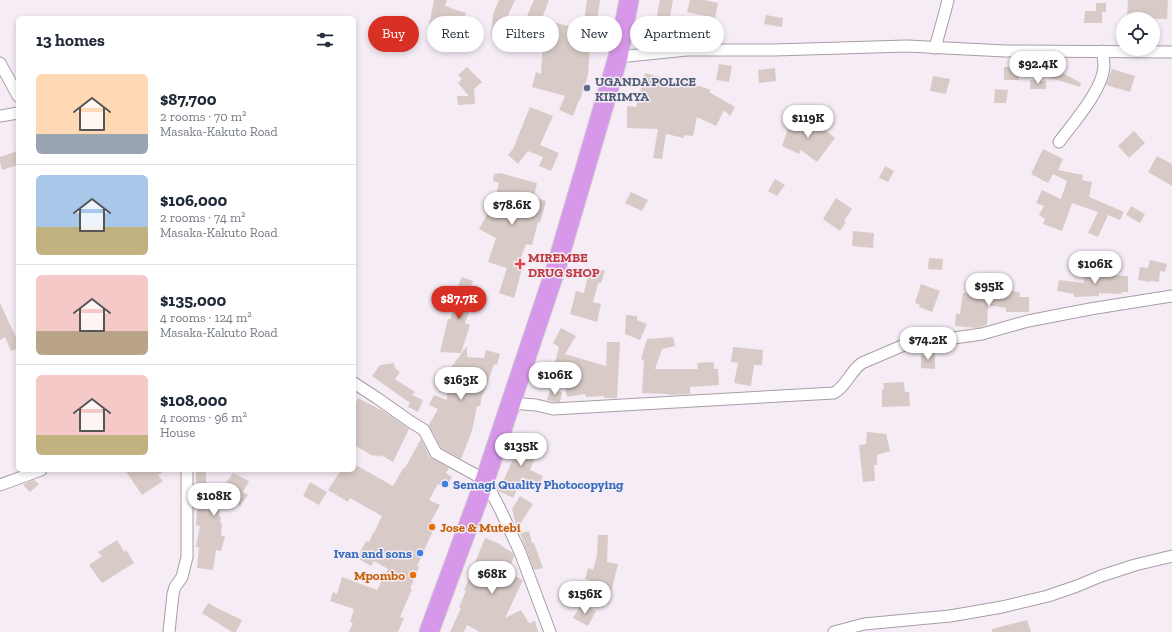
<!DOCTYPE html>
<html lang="en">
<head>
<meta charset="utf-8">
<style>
	body { margin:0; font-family:"Zilla Slab",serif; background:#f6f6f7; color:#1f2937; height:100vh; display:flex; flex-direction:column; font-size:15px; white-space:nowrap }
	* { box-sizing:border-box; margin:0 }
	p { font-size:13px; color:#747a83 }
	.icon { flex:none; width:22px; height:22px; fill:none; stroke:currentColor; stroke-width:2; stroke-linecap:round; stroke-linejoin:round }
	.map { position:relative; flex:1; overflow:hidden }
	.drawer { position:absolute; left:16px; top:16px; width:340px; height:456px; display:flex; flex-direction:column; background:#fff; border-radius:6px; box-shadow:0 2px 6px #0003 }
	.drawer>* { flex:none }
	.guide { position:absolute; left:368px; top:16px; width:380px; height:36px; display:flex; gap:8px }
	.fabs { position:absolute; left:1116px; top:12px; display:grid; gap:8px }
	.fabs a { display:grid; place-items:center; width:44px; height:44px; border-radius:50%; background:#fff; box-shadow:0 2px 6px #0003; font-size:20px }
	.price { position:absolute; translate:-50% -34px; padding:0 9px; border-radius:14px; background:#fff; color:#222; font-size:13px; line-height:26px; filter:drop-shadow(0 1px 2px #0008) }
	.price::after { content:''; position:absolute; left:50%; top:24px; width:12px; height:9px; margin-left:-6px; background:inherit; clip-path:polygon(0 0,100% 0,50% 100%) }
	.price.active { background:#d93025; color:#fff }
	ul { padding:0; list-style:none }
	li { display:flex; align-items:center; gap:12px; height:100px; padding:0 20px }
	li+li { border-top:1px solid #e0e1e3 }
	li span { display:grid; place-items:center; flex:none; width:112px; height:80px; border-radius:6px; color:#555 }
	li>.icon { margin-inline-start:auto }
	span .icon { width:48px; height:48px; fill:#fffc; stroke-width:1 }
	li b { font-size:17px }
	h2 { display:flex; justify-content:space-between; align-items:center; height:48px; padding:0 20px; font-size:17px }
	.pill { padding:0 14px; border-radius:18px; background:#fff; box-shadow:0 2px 6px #0003; font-size:14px; line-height:36px }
	.pill.active { background:#d93025; color:#fff }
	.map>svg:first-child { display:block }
	.building { fill:#d8cbc7 }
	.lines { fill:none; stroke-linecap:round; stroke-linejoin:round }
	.minor-casing { stroke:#a79ea7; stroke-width:13 }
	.trunk-casing { stroke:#d0cfd0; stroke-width:21 }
	.minor { stroke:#fff; stroke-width:11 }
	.trunk { stroke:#d898ea; stroke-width:19 }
	.service-dot { fill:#5c6f8a; stroke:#f5ecf5; stroke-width:1.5 }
	.health-dot { fill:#e0444e; stroke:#f5ecf5; stroke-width:1.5 }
	.shop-dot { fill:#3f7fe0; stroke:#f5ecf5; stroke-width:1.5 }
	.food-dot { fill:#e8710a; stroke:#f5ecf5; stroke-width:1.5 }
	.labels { text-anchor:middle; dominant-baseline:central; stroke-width:3; stroke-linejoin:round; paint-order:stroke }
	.service-label { font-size:13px; font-weight:bold; fill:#4e5e75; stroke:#f5ecf5; text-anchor:start }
	.health-label { font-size:13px; font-weight:bold; fill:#be3a42; stroke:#f5ecf5; text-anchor:start }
	.shop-label { font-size:13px; font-weight:bold; fill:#366cbe; stroke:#f5ecf5; text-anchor:start }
	.food-label { font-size:13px; font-weight:bold; fill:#c56008; stroke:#f5ecf5; text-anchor:start }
</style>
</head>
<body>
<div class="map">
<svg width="1172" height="632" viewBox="0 0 1172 632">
	<rect width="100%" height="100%" fill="#f5ecf5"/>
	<!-- building -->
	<g class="building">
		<polygon points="434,0 447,0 445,6 466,13 457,39 428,30"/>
		<polygon points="499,0 515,0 506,20 525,21 534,0 549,0 542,19 583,30 587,0 600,0 593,47 590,47 588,75 580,100 579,100 573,116 559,110 565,96 532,87 536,72 541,74 543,40 491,36 493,14"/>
		<polygon points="660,0 673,0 669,22 656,20"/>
		<polygon points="690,0 704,0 718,3 715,18 687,12"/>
		<polygon points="1128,0 1168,0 1167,19 1127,18"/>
		<polygon points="1096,3 1106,3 1106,12 1102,12 1102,23 1084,23 1085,11 1096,11"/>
		<polygon points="766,15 783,18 782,27 764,24"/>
		<polygon points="719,64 732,66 729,82 716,80"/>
		<polygon points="1055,64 1062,66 1061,72 1081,83 1080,87 1051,78 1046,71"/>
		<polygon points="467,67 482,82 474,89 475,104 458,105 457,96 469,96 458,83 462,79 458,75"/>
		<rect x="1004" y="67" width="15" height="13"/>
		<polygon points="775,68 776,81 759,83 758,70"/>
		<polygon points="1112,69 1135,76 1130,92 1106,85"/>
		<polygon points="645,73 677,82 678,79 711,90 709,92 735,107 730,116 724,110 716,126 697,117 693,136 684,135 684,138 666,134 662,159 653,158 658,129 627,128 627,106 636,107"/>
		<polygon points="933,76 950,79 946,94 930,91"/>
		<polygon points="1030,80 1046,81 1046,89 1030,89"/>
		<polygon points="995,89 1008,90 1006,103 994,103"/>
		<polygon points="530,107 553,116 540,145 559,153 551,171 539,166 543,157 528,151 518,164 508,155 513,149"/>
		<polygon points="791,120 804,124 805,121 825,129 825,130 835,138 817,162 801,150 799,154 782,146"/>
		<polygon points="1134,131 1145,143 1129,158 1118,146"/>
		<polygon points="1043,149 1063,159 1058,170 1083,175 1082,180 1092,182 1089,197 1124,212 1120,220 1108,215 1098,237 1088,233 1098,212 1072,203 1062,231 1043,224 1045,219 1039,215 1044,206 1036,203 1042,190 1061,199 1067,181 1053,174 1048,183 1031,174"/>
		<polygon points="18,151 18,165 2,170 0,163 0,157"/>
		<polygon points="1157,156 1172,164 1172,186 1148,172"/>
		<polygon points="885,166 894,171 888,182 879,178"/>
		<polygon points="500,173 537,183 534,197 546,201 540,223 538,222 532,245 526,244 517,268 522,269 514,298 499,293 507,268 488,262 496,238 479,229 489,211 492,211 499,183 493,181 494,174"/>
		<polygon points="775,179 785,185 777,196 768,191"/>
		<polygon points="631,192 648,200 642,211 625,203"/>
		<polygon points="836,198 852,209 844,221 846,222 840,231 823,219"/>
		<polygon points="1131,206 1145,214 1140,223 1126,215"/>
		<polygon points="853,231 874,233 873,248 852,246"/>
		<polygon points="929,258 943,259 942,270 928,269"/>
		<polygon points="1150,260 1167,264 1165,272 1160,271 1159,282 1150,281 1150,282 1138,280 1140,267 1148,268"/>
		<polygon points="590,268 605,271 601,283 598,283 593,302 601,304 597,322 570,314 576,291 584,293"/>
		<polygon points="1096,271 1105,271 1105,275 1128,276 1128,292 1121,292 1122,294 1099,293 1099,296 1074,297 1074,294 1057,291 1059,280 1084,283 1083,273 1096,273"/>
		<polygon points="462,277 473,281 469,293 475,296 465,323 470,325 461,353 440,352 448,319 450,319 462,287 458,285"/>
		<polygon points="921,284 940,291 932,312 919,307 920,305 915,303"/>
		<polygon points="990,289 1004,291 1005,289 1020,293 1019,297 1029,297 1029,312 1006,312 1006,308 988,305 987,325 977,328 955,326 956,314 960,314 963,293 989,297"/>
		<polygon points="0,303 18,342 18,348 11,351 5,337 0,340"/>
		<polygon points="626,315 637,316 637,320 647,324 640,340 625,334"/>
		<polygon points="561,328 576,336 565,354 606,366 607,342 620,342 617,398 604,398 604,396 586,397 585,394 567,397 562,373 553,370 559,347 553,343"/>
		<polygon points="673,337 675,346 662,349 655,369 698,369 697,363 714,362 714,369 718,369 719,385 690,387 690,394 669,395 669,394 642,393 644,360 641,359 647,339"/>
		<polygon points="467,346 467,357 484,358 486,350 500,354 497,365 494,364 483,395 482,395 480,406 477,406 472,431 461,459 441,448 429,425 438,409 429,405 434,395 447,400 447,379 444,377"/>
		<polygon points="733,347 763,350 762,365 754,365 751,386 734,383 738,363 731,362"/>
		<polygon points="927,353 935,353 935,369 921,368 921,355 927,356"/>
		<polygon points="394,363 395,368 400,372 395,379 415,392 412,395 423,400 418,412 408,407 410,403 372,376 380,365"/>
		<polygon points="904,382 905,392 909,392 910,406 882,407 882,389 884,389 883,383"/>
		<polygon points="550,390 562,392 560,402 554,402 547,400"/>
		<polygon points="358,398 383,411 409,429 393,462 381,455 380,457 375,455 373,456 354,445 354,407"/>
		<polygon points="867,432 886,434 890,451 877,455 877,465 874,465 875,481 863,482 859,445 866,444"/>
		<polygon points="524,434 541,441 530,470 543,476 539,485 522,477 513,498 499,491 496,486 498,482 502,484 513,459 514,460"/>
		<polygon points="421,439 430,457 433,459 449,468 446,473 452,477 446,488 438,484 429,500 440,505 431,521 436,524 417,566 419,567 410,589 412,589 400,617 404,618 398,632 349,632 353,623 350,622 354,609 330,601 333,592 337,594 342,577 377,590 388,569 374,561 371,566 357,558 366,541 369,542 373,533 374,533 382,516 350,498 348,502 328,490 341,470 354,470 354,464 393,486 404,467 405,468"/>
		<polygon points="125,470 166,470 158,475 163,481 142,495"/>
		<polygon points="196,470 206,470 206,512 233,473 249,481 243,492 248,495 240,506 221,493 219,516 221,517 220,523 222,523 221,536 225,536 221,551 216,550 213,570 197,568 199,547 196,547 200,526 196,525 197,511 196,489"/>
		<polygon points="34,480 39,484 30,492 23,485 26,483"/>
		<polygon points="310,482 327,492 319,505 303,496"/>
		<polygon points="520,496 533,504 517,529 512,509"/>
		<polygon points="529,531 532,543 534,543 543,568 534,570 520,533"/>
		<polygon points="598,535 608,535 607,562 618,564 610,596 595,593 598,583 585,579 588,568 593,570 597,555"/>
		<polygon points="485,538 500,544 500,545 513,553 514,556 508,573 523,580 505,618 521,610 529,623 535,621 538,632 480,632 467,625 464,632 450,632 461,608 459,607 466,591 464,590 470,576 470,575"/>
		<polygon points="117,540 124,552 126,550 134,563 102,583 89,565 102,556 98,552"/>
		<polygon points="208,603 219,609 242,620 236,632 232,632 202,613"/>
		<polygon points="582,603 596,611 588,626 573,618"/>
		<polygon points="1027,620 1031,632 992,632 992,629"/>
	</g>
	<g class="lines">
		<defs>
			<g id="minor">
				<polyline points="935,48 945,12 948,0"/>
				<polyline points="618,57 687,50 774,50 907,46 1005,51 1172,52"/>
				<polyline points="0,63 18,96"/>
				<polyline points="0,116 18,113"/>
				<path d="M 1059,142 C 1073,123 1102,91 1104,67 C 1104,62 1103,56 1103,51"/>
				<polyline points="354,383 377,398 411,422 424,430 436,453 485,480 500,509 520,552 550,632"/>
				<path d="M 511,403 L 536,405 L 553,409 L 834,393 C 847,386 850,371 862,363 L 904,345 L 982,334 L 1028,321 L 1090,309 L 1172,296"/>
				<polyline points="0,485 41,470"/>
				<polyline points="169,632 173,594 175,587 182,577 187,557 187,470"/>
				<polyline points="834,632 864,624 950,616 1002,607 1048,596 1077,586 1101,576 1135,565 1172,556"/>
			</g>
			<polyline id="trunk" points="429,632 485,480 556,268 618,57 629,0"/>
		</defs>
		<!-- minor casing -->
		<use href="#minor" class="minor-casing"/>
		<!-- trunk casing -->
		<use href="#trunk" class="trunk-casing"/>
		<!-- minor -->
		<use href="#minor" class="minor"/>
		<!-- trunk -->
		<use href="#trunk" class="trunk"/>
	</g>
	<!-- markers -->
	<circle class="service-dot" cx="587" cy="88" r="4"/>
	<path class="health-dot" d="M518 258h4v4h4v4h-4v4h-4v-4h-4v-4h4z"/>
	<g class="shop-dot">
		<circle cx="445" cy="484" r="4"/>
		<circle cx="420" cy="553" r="4"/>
	</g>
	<g class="food-dot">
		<circle cx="432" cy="527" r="4"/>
		<circle cx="413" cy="575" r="4"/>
	</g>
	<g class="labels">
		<!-- service labels -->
		<g class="service-label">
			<text x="595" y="81">UGANDA POLICE<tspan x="595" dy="15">KIRIMYA</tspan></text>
		</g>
		<!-- health labels -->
		<g class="health-label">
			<text x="528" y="257">MIREMBE<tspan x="528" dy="15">DRUG SHOP</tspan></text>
		</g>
		<!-- shop labels -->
		<g class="shop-label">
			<text x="453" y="484">Semagi Quality Photocopying</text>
			<text x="412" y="553" text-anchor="end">Ivan and sons</text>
		</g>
		<!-- food labels -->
		<g class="food-label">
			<text x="440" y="527">Jose &amp; Mutebi</text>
			<text x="405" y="575" text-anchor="end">Mpombo</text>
		</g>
	</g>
</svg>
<div class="fabs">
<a><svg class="icon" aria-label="locate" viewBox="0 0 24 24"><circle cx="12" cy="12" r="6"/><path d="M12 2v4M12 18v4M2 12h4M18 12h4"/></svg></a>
</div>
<b class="price" style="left:1038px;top:85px">$92.4K</b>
<b class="price" style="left:808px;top:139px">$119K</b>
<b class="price" style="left:512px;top:226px">$78.6K</b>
<b class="price" style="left:1095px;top:285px">$106K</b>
<b class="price" style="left:989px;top:307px">$95K</b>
<b class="price active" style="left:459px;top:320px">$87.7K</b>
<b class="price" style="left:928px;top:361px">$74.2K</b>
<b class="price" style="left:555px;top:396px">$106K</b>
<b class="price" style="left:461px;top:401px">$163K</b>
<b class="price" style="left:521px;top:467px">$135K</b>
<b class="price" style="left:214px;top:517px">$108K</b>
<b class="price" style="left:492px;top:595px">$68K</b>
<b class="price" style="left:585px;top:615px">$156K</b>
<div class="guide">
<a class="pill active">Buy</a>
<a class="pill">Rent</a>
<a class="pill">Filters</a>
<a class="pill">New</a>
<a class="pill">Apartment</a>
</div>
<section class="drawer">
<h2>13 homes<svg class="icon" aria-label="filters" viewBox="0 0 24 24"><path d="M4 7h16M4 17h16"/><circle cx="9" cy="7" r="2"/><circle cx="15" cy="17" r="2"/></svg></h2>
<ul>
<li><span style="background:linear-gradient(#ffd9b3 75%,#9aa5b1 0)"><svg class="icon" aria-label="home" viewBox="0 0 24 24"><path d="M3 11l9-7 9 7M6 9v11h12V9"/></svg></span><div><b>$87,700</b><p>2 rooms · 70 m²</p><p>Masaka-Kakuto Road</p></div></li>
<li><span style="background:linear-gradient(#a9c7e8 65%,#c2b280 0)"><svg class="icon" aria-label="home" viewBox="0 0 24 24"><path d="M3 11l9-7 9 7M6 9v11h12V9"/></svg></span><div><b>$106,000</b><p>2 rooms · 74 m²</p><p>Masaka-Kakuto Road</p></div></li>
<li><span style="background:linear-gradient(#f6c9c9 70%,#b9a48a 0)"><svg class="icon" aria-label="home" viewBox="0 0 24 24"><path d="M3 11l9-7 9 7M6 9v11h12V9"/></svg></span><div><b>$135,000</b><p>4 rooms · 124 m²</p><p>Masaka-Kakuto Road</p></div></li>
<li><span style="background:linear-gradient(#f6c9c9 75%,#c2b280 0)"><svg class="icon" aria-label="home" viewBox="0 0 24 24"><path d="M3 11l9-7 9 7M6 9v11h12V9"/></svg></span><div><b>$108,000</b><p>4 rooms · 96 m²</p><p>House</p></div></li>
</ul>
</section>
</div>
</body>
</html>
